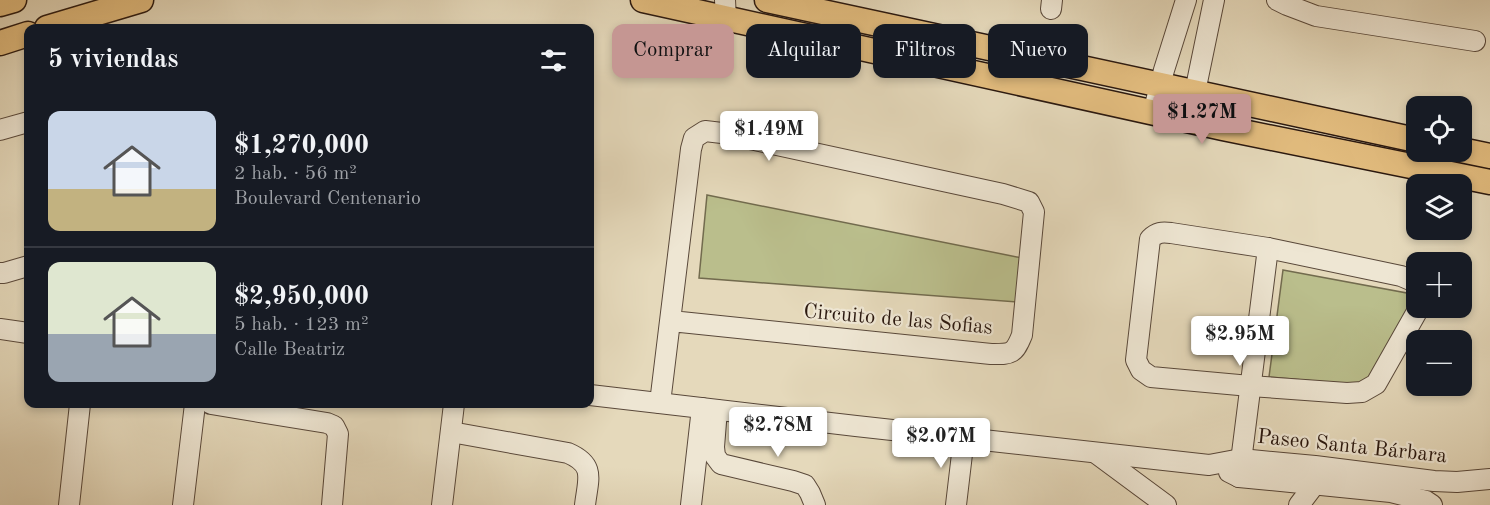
<!DOCTYPE html>
<html lang="es">
<head>
<meta charset="utf-8">
<style>
	body { margin:0; font-family:"Old Standard TT",serif; background:#20242c; color:#f1f3f6; height:100vh; display:flex; flex-direction:column; font-size:22px; white-space:nowrap }
	* { box-sizing:border-box; margin:0 }
	p { font-size:20px; color:#9ea1a6 }
	.icon { flex:none; width:33px; height:33px; fill:none; stroke:currentColor; stroke-width:2; stroke-linecap:round; stroke-linejoin:round }
	.map { position:relative; flex:1; overflow:hidden }
	.panel { position:absolute; left:24px; top:24px; width:570px; height:384px; display:flex; flex-direction:column; background:#171b24; border-radius:12px; box-shadow:0 3px 9px #0003 }
	.panel>* { flex:none }
	.hud { position:absolute; left:612px; top:24px; width:570px; height:54px; display:flex; gap:12px }
	.buttons { position:absolute; left:1406px; top:96px; display:grid; gap:12px }
	.buttons a { display:grid; place-items:center; width:66px; height:66px; border-radius:12px; background:#171b24; box-shadow:0 3px 9px #0003; font-size:30px }
	.price { position:absolute; translate:-50% -51px; padding:0 14px; border-radius:6px; background:#fff; color:#222; font-size:20px; line-height:39px; filter:drop-shadow(0 2px 3px #0008) }
	.price::after { content:''; position:absolute; left:50%; top:36px; width:18px; height:14px; margin-left:-9px; background:inherit; clip-path:polygon(0 0,100% 0,50% 100%) }
	.price.selected { background:#c59692; color:#111 }
	ul { padding:0; list-style:none }
	li { display:flex; align-items:center; gap:18px; height:150px; padding:0 24px }
	li+li { border-top:2px solid #363941 }
	li span { display:grid; place-items:center; flex:none; width:168px; height:120px; border-radius:12px; color:#555 }
	li>.icon { margin-inline-start:auto }
	span .icon { width:72px; height:72px; fill:#fffc; stroke-width:1 }
	li b { font-size:26px }
	h2 { display:flex; justify-content:space-between; align-items:center; height:72px; padding:0 24px; font-size:26px }
	.pill { padding:0 21px; border-radius:12px; background:#171b24; box-shadow:0 3px 9px #0003; font-size:21px; line-height:54px }
	.pill.selected { background:#c59692; color:#111 }
	.map>svg:first-child { display:block }
	.green { fill:#babe8c; stroke:#726b4e; stroke-width:1.5 }
	.lines { fill:none; stroke-linecap:round; stroke-linejoin:round }
	.minor-casing { stroke:#59483a; stroke-width:22 }
	.major-casing { stroke:#2a180f; stroke-width:27 }
	.minor { stroke:#eee6d3; stroke-width:20 }
	.major { stroke:#e2bc7e; stroke-width:24 }
	.labels { text-anchor:middle; dominant-baseline:central; stroke-width:4.5; stroke-linejoin:round; paint-order:stroke }
	.street-label { font-size:21px; fill:#2a180f; stroke:#eee6d3 }
</style>
</head>
<body>
<div class="map">
<svg width="1490" height="505" viewBox="0 0 1490 505">
	<rect width="100%" height="100%" fill="#e5d9bb"/>
	<filter id="stains"><feTurbulence type="fractalNoise" baseFrequency=".00333" numOctaves="4"/><feColorMatrix values="0 0 0 0 .2 0 0 0 0 .09 0 0 0 0 .02 0 0 0 .5 -.17"/></filter>
	<radialGradient id="worn" r=".72"><stop offset=".6" stop-color="#630" stop-opacity="0"/><stop offset="1" stop-color="#630" stop-opacity=".3"/></radialGradient>
	<!-- green -->
	<g class="green">
		<polygon points="707,195 1022,258 1017,302 699,278"/>
		<polygon points="1283,270 1412,294 1413,309 1372,375 1359,385 1269,377"/>
	</g>
	<g class="lines">
		<defs>
			<g id="minor">
				<polyline points="725,0 726,19"/>
				<polyline points="1277,0 1287,5 1316,16 1475,41"/>
				<polyline points="1051,9 1052,0"/>
				<polyline points="1153,113 1164,70 1186,0"/>
				<polyline points="1189,121 1214,0"/>
				<polyline points="0,130 28,122"/>
				<polyline points="0,273 4,273 28,266"/>
				<path d="M 1416,284 L 1415,282 L 1401,276 L 1268,248 L 1171,233 C 1162,232 1157,232 1150,239 L 1136,360 L 1141,370 L 1151,377 L 1250,386 L 1347,393 L 1362,392 L 1376,384 L 1419,308"/>
				<polyline points="0,329 28,333"/>
				<polyline points="590,395 856,426 1209,465 1241,459 1315,466 1434,481 1457,482 1490,479"/>
				<path d="M 660,403 L 691,149 L 694,138 L 705,131 L 722,133 L 1003,194 L 1029,202 L 1034,212 L 1022,335 C 1014,355 1011,354 991,354 L 671,321"/>
				<polyline points="211,404 327,423 334,426 338,434 332,505"/>
				<polyline points="717,410 714,447 715,456 721,464 793,481 805,485 810,493 815,505"/>
				<path d="M 451,432 L 568,453 C 596,465 588,479 585,505"/>
				<polyline points="1097,454 1166,505"/>
				<polyline points="1229,472 1239,477 1391,492 1426,501 1432,505"/>
				<polyline points="1239,477 1268,248"/>
				<polyline points="69,505 80,404"/>
				<polyline points="183,505 195,404"/>
				<polyline points="442,505 454,404"/>
				<polyline points="691,505 702,408"/>
				<polyline points="956,505 964,437"/>
				<polyline points="1299,505 1315,484"/>
			</g>
			<g id="major">
				<polyline points="643,0 1223,128 1490,182"/>
				<polyline points="767,0 1416,140"/>
				<polyline points="0,4 14,0"/>
				<polyline points="47,28 141,0"/>
				<polyline points="0,43 28,34"/>
				<polyline points="1461,150 1490,156"/>
			</g>
		</defs>
		<!-- minor casing -->
		<use href="#minor" class="minor-casing"/>
		<!-- major casing -->
		<use href="#major" class="major-casing"/>
		<!-- minor -->
		<use href="#minor" class="minor"/>
		<!-- major -->
		<use href="#major" class="major"/>
	</g>
	<g class="labels">
		<!-- street labels -->
		<g class="street-label">
			<text transform="translate(898 320) rotate(5)">Circuito de las Sofias</text>
			<text transform="translate(1352 447) rotate(6)">Paseo Santa Bárbara</text>
		</g>
	</g>
	<rect width="100%" height="100%" filter="url(#stains)"/>
	<rect width="100%" height="100%" fill="url(#worn)"/>
</svg>
<div class="buttons">
<a><svg class="icon" aria-label="locate" viewBox="0 0 24 24"><circle cx="12" cy="12" r="6"/><path d="M12 2v4M12 18v4M2 12h4M18 12h4"/></svg></a>
<a><svg class="icon" aria-label="layers" viewBox="0 0 24 24"><path d="M12 4l9 5-9 5-9-5zM3 14l9 5 9-5"/></svg></a>
<a>+</a>
<a>−</a>
</div>
<b class="price selected" style="left:1202px;top:145px">$1.27M</b>
<b class="price" style="left:769px;top:162px">$1.49M</b>
<b class="price" style="left:1240px;top:367px">$2.95M</b>
<b class="price" style="left:778px;top:458px">$2.78M</b>
<b class="price" style="left:941px;top:469px">$2.07M</b>
<div class="hud">
<a class="pill selected">Comprar</a>
<a class="pill">Alquilar</a>
<a class="pill">Filtros</a>
<a class="pill">Nuevo</a>
</div>
<section class="panel">
<h2>5 viviendas<svg class="icon" aria-label="filters" viewBox="0 0 24 24"><path d="M4 7h16M4 17h16"/><circle cx="9" cy="7" r="2"/><circle cx="15" cy="17" r="2"/></svg></h2>
<ul>
<li><span style="background:linear-gradient(#c9d6e8 65%,#c2b280 0)"><svg class="icon" aria-label="home" viewBox="0 0 24 24"><path d="M3 11l9-7 9 7M6 9v11h12V9"/></svg></span><div><b>$1,270,000</b><p>2 hab. · 56 m²</p><p>Boulevard Centenario</p></div></li>
<li><span style="background:linear-gradient(#dfe7d0 60%,#9aa5b1 0)"><svg class="icon" aria-label="home" viewBox="0 0 24 24"><path d="M3 11l9-7 9 7M6 9v11h12V9"/></svg></span><div><b>$2,950,000</b><p>5 hab. · 123 m²</p><p>Calle Beatriz</p></div></li>
</ul>
</section>
</div>
</body>
</html>
